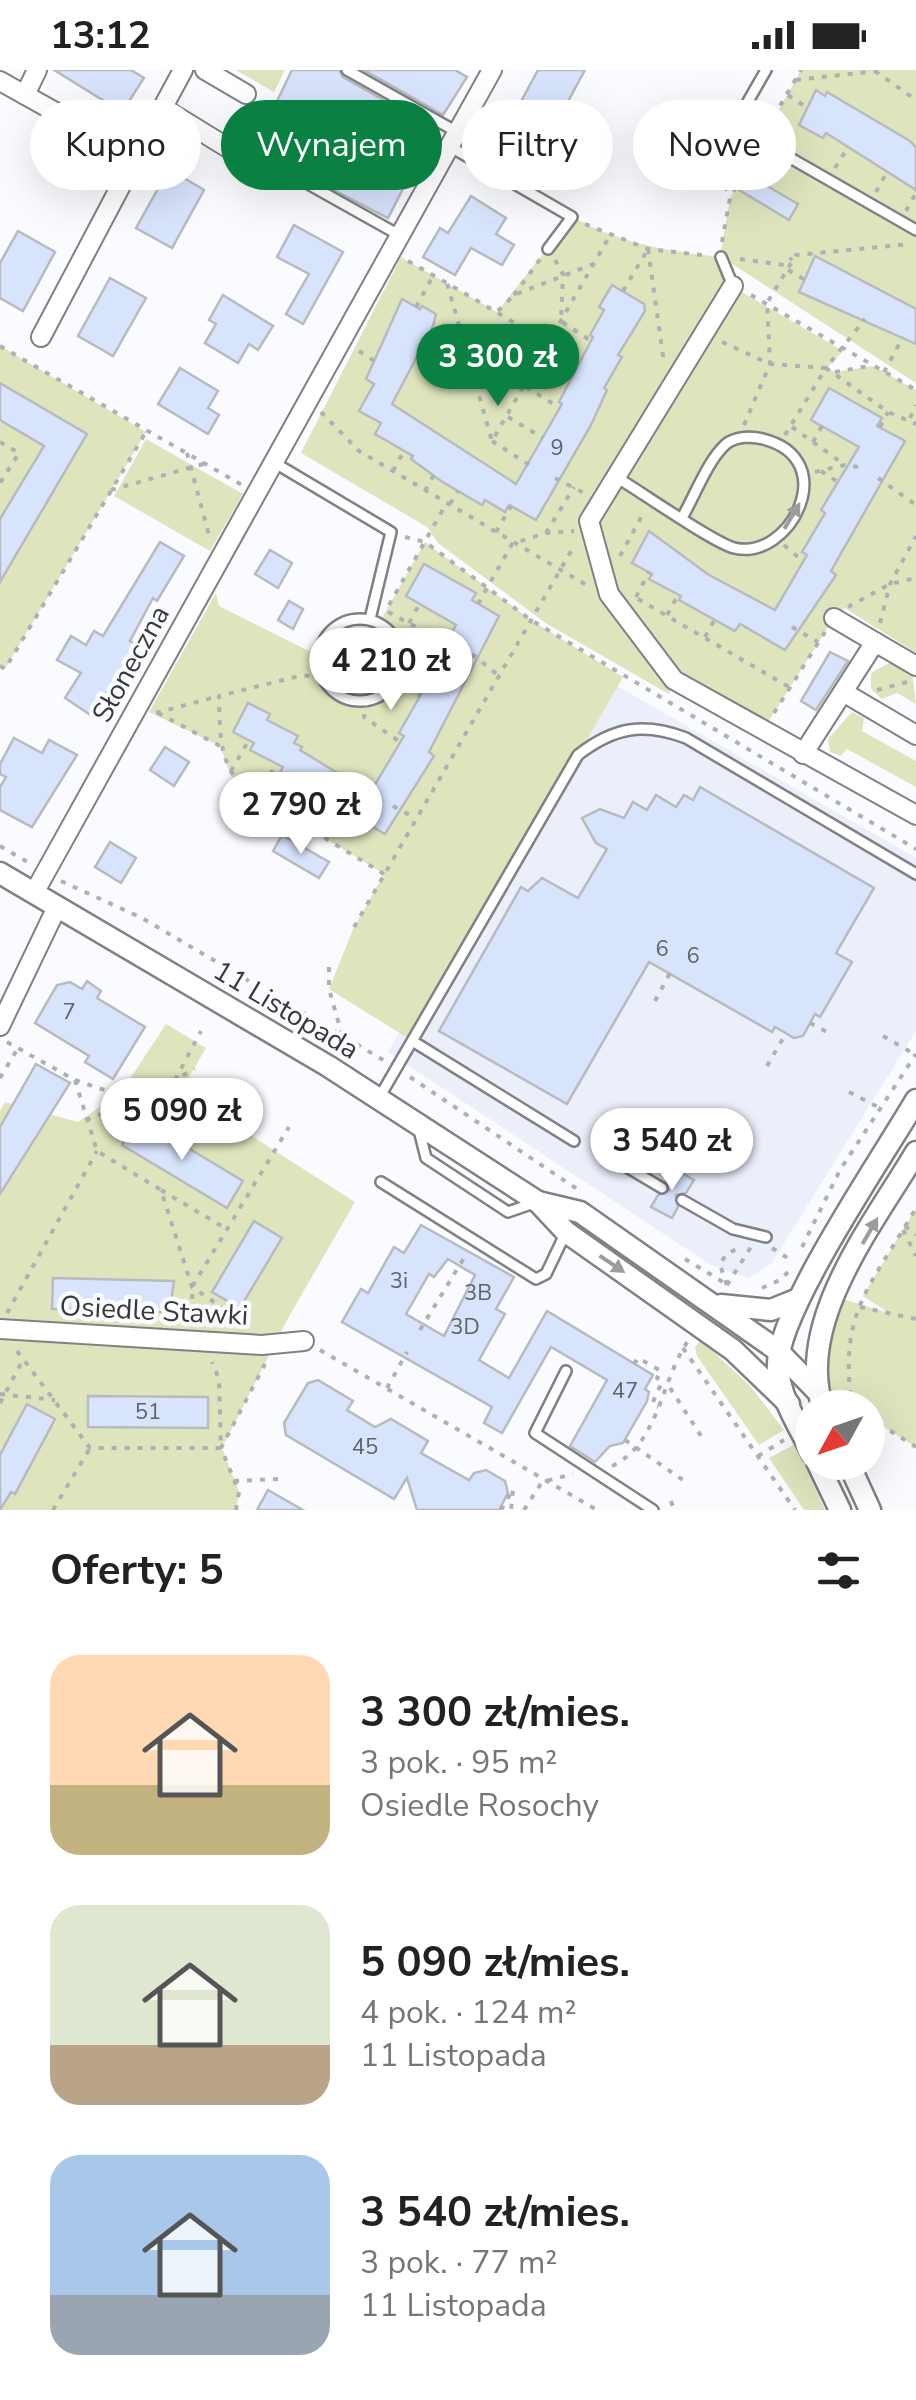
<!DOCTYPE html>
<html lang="pl">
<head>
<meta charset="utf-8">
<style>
	body { margin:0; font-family:"Nunito Sans",sans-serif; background:#f6f6f6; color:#222; height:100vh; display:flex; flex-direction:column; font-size:38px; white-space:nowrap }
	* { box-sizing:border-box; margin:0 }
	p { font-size:32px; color:#767676 }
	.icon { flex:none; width:55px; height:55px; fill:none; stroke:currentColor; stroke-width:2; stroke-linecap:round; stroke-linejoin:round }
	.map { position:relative; height:1440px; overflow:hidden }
	.details { display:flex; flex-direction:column; background:#fff; flex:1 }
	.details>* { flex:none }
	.guide { position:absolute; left:30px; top:30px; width:858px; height:90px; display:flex; gap:20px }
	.needle { width:65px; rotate:230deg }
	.controls { position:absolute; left:795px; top:1320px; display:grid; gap:20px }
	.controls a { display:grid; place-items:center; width:90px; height:90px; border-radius:50%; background:#fff; box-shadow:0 10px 40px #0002; font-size:50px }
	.price { position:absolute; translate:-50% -85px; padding:0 22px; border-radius:35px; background:#fff; color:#222; font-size:32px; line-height:65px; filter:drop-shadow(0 2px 5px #0008) }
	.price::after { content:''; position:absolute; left:50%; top:60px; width:30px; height:22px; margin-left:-15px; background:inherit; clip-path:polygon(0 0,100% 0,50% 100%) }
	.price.selected { background:#0b8043; color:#fff }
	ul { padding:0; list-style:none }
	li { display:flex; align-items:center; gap:30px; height:250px; padding:0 50px }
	li span { display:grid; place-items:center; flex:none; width:280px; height:200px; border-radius:30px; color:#555 }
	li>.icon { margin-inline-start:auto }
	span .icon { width:120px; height:120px; fill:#fffc; stroke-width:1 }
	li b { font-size:42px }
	h2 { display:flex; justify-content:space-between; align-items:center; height:120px; padding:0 50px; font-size:42px }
	.tag { padding:0 35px; border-radius:45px; background:#fff; box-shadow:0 10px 40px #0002; font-size:35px; line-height:90px }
	.tag.selected { background:#0b8043; color:#fff }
	.status { display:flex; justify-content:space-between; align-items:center; height:70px; padding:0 50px; background:#fff; direction:ltr }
	.status svg { height:28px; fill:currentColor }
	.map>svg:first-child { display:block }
	.built { fill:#eaeffa }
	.green { fill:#dee5bd }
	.building { fill:#d8e3fc; stroke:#b8babe; stroke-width:2.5; fill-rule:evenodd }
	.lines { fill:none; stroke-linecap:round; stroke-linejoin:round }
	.service-casing { stroke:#808185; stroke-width:14 }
	.minor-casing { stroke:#808185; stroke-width:22 }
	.tertiary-casing { stroke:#808185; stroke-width:25 }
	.path { stroke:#aeb0b2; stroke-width:4; stroke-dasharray:5 8; stroke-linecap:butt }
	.service { stroke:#fff; stroke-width:9 }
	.minor { stroke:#fff; stroke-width:18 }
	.tertiary { stroke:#fff; stroke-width:20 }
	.oneway { fill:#9b9c9c }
	.labels { text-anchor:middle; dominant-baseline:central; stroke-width:9; stroke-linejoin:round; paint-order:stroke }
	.number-label { font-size:22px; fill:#5f636a }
	.street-label { font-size:28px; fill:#373839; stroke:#f9fbff }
</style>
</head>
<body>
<div class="status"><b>13:12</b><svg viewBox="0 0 49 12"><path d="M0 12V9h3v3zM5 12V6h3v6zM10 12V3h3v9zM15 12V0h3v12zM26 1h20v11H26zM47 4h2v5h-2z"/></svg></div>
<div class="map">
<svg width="916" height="1440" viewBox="0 0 916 1440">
	<rect width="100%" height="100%" fill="#f9fbff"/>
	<!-- built -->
	<polygon class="built" points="605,609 916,788 916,961 771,1194 748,1208 711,1195 388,982"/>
	<!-- green -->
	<g class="green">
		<polygon points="236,0 285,0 274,22"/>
		<path d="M 801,0 L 916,0 L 916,313 L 723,188 L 733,217 L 843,281 L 827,298 L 835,302 L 873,296 L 916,320 L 916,583 L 845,538 L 834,548 L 763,660 L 673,611 L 669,624 L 547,554 L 438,473 L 427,457 L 301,383 L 401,187 L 497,242 L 572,147 C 621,173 665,181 720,187 L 730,128 Z"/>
		<polygon points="0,276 146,362 5,599 0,596"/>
		<polygon points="146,369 243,424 210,481 114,426"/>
		<path d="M 425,472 L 531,550 L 623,607 L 414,972 L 329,919 L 354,857 L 384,804 L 244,719 L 230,704 L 220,676 L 149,642 L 216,523 L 219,536 L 317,585 C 335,677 446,610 379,553 Z"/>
		<polygon points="889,593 912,602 916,634 897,623 882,629 871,619 871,603"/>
		<polygon points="852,642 864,648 862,661 916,691 916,717 847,679 841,686 830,682 828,669"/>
		<polygon points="166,954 206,978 181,1021 355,1132 287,1250 222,1378 239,1422 236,1440 0,1440 0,1041 5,1032 78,1052 122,1021"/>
		<polygon points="916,1138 916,1377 868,1347 868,1338 823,1337 833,1226 889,1243 863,1226"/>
		<polygon points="701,1270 751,1317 784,1360 759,1375 697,1286 695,1277"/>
		<polygon points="795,1374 825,1440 804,1440 769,1388"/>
	</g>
	<!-- building -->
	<g class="building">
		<polygon points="54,0 131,0 144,8 122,42"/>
		<polygon points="292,0 339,0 343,7 435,59 414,97 290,32 279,34 282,46 407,111 388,148 254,79"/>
		<polygon points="364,0 455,0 467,7 443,45"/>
		<polygon points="538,0 585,0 547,70 511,50"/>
		<polygon points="816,20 825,26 827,22 910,71 916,78 916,120 826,63 823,68 799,55"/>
		<polygon points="710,83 798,134 789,150 729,114 726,120 698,105"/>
		<polygon points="169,99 204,120 172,178 136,158"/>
		<polygon points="471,126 506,148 496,164 514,175 502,195 471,178 455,205 423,187 440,158 448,163"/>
		<polygon points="294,155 343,182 303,254 286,244 309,204 277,187"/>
		<polygon points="18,161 55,182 23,241 0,228 0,193"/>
		<polygon points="815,186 916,239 916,274 799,222"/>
		<polygon points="110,208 146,228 113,286 78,266"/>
		<polygon points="612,215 644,234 645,241 618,285 622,287 604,318 607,320 591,355 536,450 509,435 505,442 485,430 482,435 441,411 411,389 413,386 375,364 381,353 359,341 374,314 366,309 402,229 420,239 422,236 436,244 433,256 392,334 516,414 562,334 559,332 593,267 590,265 604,240 599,237"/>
		<polygon points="223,225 273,256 258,280 249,274 238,293 205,273 216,254 209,250"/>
		<polygon points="180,298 218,321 208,338 219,345 208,364 158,334"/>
		<polygon points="0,313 87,364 0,512 0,449 44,376 0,350"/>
		<polygon points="829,318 882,348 877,356 905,371 831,501 836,505 785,580 740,554 735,561 679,530 681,526 649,509 652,504 632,493 649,461 709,505 775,540 807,485 802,482 825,443 821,440 859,377 811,350"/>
		<polygon points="160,472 184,486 157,531 153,528 130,571 137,575 92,646 65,628 81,603 57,590 71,566 86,575 94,561 103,566"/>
		<polygon points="270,480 292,493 278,518 255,504"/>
		<polygon points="424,494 476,523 472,530 499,546 429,682 434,686 385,764 280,703 283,697 250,680 254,673 233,662 248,633 270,644 267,650 298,666 294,673 302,677 300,680 370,723 404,666 399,663 424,619 420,617 456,555 406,526"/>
		<polygon points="289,531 303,539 293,559 278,550"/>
		<polygon points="830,582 848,591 816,640 801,631"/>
		<polygon points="14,668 42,683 49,670 77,685 32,757 0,740 0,717 6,707 0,704 0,694"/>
		<polygon points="165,677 189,692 174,716 150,700"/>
		<polygon points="700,717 874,818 836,883 852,892 820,947 815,944 803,966 794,968 775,957 772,962 649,892 567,1034 439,961 521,817 528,821 542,808 578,828 607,779 596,773 582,748 600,739 624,748 633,732 647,740 656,725 676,737 684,725 693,730"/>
		<polygon points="282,765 329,792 319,808 273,781"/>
		<polygon points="110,772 136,788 121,813 95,797"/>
		<polygon points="87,911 101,921 97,928 145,957 113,1009 85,992 89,986 35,953 57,915 70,912 82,919"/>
		<polygon points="36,994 70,1013 0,1124 0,1057"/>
		<polygon points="138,1048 243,1111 227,1138 122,1075"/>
		<polygon points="673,1098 694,1110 686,1123 676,1125 678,1137 672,1148 651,1137 658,1125 669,1121 666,1111"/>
		<polygon points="254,1151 282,1168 240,1238 212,1222"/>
		<path d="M 421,1155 L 514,1207 L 496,1239 L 505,1244 L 479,1290 L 509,1308 L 547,1241 L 653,1305 L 645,1319 L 649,1322 L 647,1331 L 623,1373 L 610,1376 L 595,1392 L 570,1376 L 607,1310 L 551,1277 L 502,1363 L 484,1353 L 492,1337 L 342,1252 L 361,1219 L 368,1223 L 394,1177 L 404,1183 ZM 448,1189 L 475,1205 L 444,1266 L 406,1244 L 429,1204 L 434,1207 Z"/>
		<polygon points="53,1208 174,1211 171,1232 190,1243 52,1239"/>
		<polygon points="318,1310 353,1331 347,1340 375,1357 391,1349 428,1371 421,1383 469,1410 474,1403 486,1400 505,1411 508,1423 499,1440 417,1440 407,1408 394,1429 286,1365 284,1353 308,1313"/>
		<polygon points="88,1326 208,1327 208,1358 88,1357"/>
		<polygon points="27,1334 55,1349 15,1424 11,1422 0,1440 0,1385"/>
		<polygon points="268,1420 303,1440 257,1440"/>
	</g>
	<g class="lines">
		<defs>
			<g id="service">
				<polyline points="347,0 457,62"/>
				<polyline points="766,0 738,49 759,70 916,160"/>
				<polyline points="286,39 428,113"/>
				<polyline points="449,76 572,147 548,179"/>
				<polyline points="260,87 399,165"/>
				<polyline points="721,187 733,216"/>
				<polyline points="275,393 391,462 370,549"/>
				<path d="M 616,407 C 640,421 712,472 734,478 C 790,492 843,389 763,369 C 752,366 736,366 726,374 C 708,390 695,425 683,446"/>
				<circle cx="360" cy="590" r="41"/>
				<polyline points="414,972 574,1071"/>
				<path d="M 379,1028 L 578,685 C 614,657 644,652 686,668 L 916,804"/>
				<polyline points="419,1060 426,1088 508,1142 534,1133"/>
				<polyline points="620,1093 662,1118"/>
				<polyline points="381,1112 536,1209 546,1204 566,1162"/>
				<polyline points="682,1130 733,1159 766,1167"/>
				<polyline points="566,1301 535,1363 653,1440"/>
			</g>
			<g id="minor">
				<polyline points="37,0 25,25 136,87 41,267"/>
				<polyline points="205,0 246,24"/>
				<polyline points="0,11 25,25"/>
				<polyline points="163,38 233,81"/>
				<polyline points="136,87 183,0"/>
				<polyline points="733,216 589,451 609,524 674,610 916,745"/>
				<polyline points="834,548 916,596"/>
				<polyline points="843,622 916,665"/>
				<polyline points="803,684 875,572"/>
				<polyline points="34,823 492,0"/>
				<polyline points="0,956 57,837"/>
				<polyline points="0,1259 262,1275 304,1271"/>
			</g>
			<g id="tertiary">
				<polyline points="0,803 328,996 538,1132 566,1162 733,1280 789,1334"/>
				<polyline points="538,1132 580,1142 777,1280 817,1321"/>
				<polyline points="721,1235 771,1240 798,1229"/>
				<path d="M 823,1338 C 794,1253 874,1153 916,1082"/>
				<path d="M 812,1383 C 800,1358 780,1328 778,1299 C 773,1246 885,1084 916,1030"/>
				<polyline points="817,1392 840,1440"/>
				<polyline points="848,1392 870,1440"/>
			</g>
		</defs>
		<!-- service casing -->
		<use href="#service" class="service-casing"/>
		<!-- minor casing -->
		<use href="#minor" class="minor-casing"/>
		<!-- tertiary casing -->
		<use href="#tertiary" class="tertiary-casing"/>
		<!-- path -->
		<g class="path">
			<polyline points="875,1 916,30"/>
			<polyline points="796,10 876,1"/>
			<polyline points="788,25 809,39"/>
			<polyline points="767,58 801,0"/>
			<polyline points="835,98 848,77"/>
			<polyline points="876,122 888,100"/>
			<polyline points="906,141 916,123"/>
			<polyline points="585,154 648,179 710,186"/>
			<polyline points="722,172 730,128 753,83"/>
			<polyline points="648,179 664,293"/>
			<polyline points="740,189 784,195 792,188"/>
			<polyline points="555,190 563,204 561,251 591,271"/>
			<polyline points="408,191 447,213"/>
			<polyline points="788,200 805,210"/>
			<polyline points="623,221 648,179"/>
			<polyline points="514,225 541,188"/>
			<polyline points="751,225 916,320"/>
			<polyline points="416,237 433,206"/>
			<polyline points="498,241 514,225 596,193"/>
			<polyline points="547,272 447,213 492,371 609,167"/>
			<polyline points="722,272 770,294 826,298 865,249"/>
			<polyline points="0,276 242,415"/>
			<polyline points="359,281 376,292"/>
			<polyline points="542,285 576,304"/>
			<polyline points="835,302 869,296"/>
			<polyline points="884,302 903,267"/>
			<polyline points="526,317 560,338"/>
			<polyline points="321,342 359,381 588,516"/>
			<polyline points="508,347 543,368"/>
			<polyline points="910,348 916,335"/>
			<polyline points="744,355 770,294 767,233 796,185 911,174"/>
			<polyline points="792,357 845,395"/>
			<polyline points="880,357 888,342"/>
			<polyline points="785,365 826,298 888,342 916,354"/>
			<polyline points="492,371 534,398"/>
			<polyline points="0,372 19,383 0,413"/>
			<polyline points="813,372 822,356"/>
			<polyline points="187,383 210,469"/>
			<polyline points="393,401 404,381"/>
			<polyline points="821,401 838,412"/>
			<polyline points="815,402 845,395 859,397"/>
			<polyline points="555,408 584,423"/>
			<polyline points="878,408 916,435"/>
			<polyline points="111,420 207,393"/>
			<polyline points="425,421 435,403"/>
			<polyline points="450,434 458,421"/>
			<polyline points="496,462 511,436"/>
			<polyline points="546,463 574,417"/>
			<polyline points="405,467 425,472 531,550 916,779"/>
			<polyline points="784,475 804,492"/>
			<polyline points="620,486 644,442"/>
			<polyline points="636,527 649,502"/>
			<polyline points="638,529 789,617"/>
			<polyline points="478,534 512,474 546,463 574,461"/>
			<polyline points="389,535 446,434"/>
			<polyline points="848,537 890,514 916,508"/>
			<polyline points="388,542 433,566"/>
			<polyline points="667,545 678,525"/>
			<polyline points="409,553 420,533"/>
			<polyline points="880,553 890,514 916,466"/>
			<polyline points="792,557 818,572"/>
			<polyline points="705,567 715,549"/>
			<polyline points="424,580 437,589"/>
			<polyline points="401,581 423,579 433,566 451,571"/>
			<polyline points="472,584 499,606"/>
			<polyline points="0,596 5,599 146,362"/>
			<path d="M 322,609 L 303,605 L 219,626 C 220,663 218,691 244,719 L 384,804"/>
			<polyline points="395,612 420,626"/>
			<polyline points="877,620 907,612"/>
			<polyline points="366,631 364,647 400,672"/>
			<polyline points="156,643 219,626"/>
			<polyline points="158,643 220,676"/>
			<polyline points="774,643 825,562"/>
			<polyline points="231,701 249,670"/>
			<polyline points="259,728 276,693"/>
			<polyline points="393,736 415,748"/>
			<polyline points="296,751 312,721"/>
			<polyline points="0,776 31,794"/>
			<polyline points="61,811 142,848 385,991"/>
			<polyline points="354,857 574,476"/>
			<polyline points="329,897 329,919 342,965"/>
			<polyline points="655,931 670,903"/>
			<polyline points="810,953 827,962"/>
			<polyline points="883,966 916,985"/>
			<polyline points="7,972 75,1010 97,1081 161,1120 192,1217 246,1254"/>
			<polyline points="767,996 786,963"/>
			<polyline points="410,1007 580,1121"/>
			<polyline points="0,1008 18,978"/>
			<polyline points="75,1010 134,1030 195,999"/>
			<polyline points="175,1010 201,961"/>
			<polyline points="849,1022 880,1038"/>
			<polyline points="86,1050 132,1031"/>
			<polyline points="161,1120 225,1158"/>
			<polyline points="905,1156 916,1165"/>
			<polyline points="903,1160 916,1186"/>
			<polyline points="802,1177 840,1100 916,984"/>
			<polyline points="772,1178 794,1192"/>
			<polyline points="685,1189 728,1215"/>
			<polyline points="727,1215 720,1195 726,1184 741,1177"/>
			<polyline points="727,1215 751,1177"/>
			<polyline points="762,1218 780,1210 791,1199"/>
			<polyline points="860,1237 916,1249"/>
			<polyline points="7,1243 97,1081"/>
			<polyline points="193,1255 192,1217 289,1057"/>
			<polyline points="420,1260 467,1183"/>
			<polyline points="683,1278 795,1440"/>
			<polyline points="320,1280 597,1440"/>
			<polyline points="17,1281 90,1378 221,1378 219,1309 212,1292"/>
			<polyline points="634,1294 638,1288 661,1301 657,1308 662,1312 652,1334 658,1337"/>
			<polyline points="387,1318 407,1282"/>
			<polyline points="670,1318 703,1369"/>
			<polyline points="0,1324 55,1330"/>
			<polyline points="0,1333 24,1288"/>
			<path d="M 852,1338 C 838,1240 871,1217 916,1138"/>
			<polyline points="868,1347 916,1377"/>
			<polyline points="625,1370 683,1410"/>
			<polyline points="758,1386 784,1370"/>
			<path d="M 612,1396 C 659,1374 661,1310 688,1271"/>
			<polyline points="234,1411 279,1409"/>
			<polyline points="671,1431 674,1440"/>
			<polyline points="53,1440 90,1378"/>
			<polyline points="236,1440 239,1422 221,1378 265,1294"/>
			<polyline points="501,1440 513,1419 511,1440"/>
			<polyline points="524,1440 542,1412 573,1404"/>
		</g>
		<!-- service -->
		<use href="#service" class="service"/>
		<!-- minor -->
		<use href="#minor" class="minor"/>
		<!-- tertiary -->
		<use href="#tertiary" class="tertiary"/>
	</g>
	<!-- one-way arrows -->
	<defs><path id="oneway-solid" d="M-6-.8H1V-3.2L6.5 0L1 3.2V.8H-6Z" transform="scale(2.5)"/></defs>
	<g class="oneway">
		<use href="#oneway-solid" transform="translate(792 446) rotate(-59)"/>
		<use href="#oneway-solid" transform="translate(870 1161) rotate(-60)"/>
		<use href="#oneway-solid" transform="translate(612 1194) rotate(34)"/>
	</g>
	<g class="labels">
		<!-- number labels -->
		<g class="number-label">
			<text x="557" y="378">9</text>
			<text x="662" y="879">6</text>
			<text x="693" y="886">6</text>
			<text x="69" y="942">7</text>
			<text x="399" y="1211">3i</text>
			<text x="478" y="1223">3B</text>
			<text x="465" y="1257">3D</text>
			<text x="625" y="1321">47</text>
			<text x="148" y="1342">51</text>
			<text x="365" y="1377">45</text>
		</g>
		<!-- street labels -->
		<g class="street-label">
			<text transform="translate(131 594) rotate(-61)">Słoneczna</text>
			<text transform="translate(286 940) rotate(31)">11 Listopada</text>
			<text transform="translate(154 1241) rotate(3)">Osiedle Stawki</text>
		</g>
	</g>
</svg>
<div class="controls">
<a><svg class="needle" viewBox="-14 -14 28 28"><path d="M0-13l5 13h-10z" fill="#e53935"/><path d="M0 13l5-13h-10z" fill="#767676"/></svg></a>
</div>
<b class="price selected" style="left:498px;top:339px">3 300 zł</b>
<b class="price" style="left:391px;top:643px">4 210 zł</b>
<b class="price" style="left:301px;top:787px">2 790 zł</b>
<b class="price" style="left:182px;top:1093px">5 090 zł</b>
<b class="price" style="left:672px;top:1123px">3 540 zł</b>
<div class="guide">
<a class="tag">Kupno</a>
<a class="tag selected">Wynajem</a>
<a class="tag">Filtry</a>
<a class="tag">Nowe</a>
</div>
</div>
<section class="details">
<h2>Oferty: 5<svg class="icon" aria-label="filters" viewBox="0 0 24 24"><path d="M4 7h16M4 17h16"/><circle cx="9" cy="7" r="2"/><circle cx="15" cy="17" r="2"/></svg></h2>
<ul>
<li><span style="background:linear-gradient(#ffd9b3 65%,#c2b280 0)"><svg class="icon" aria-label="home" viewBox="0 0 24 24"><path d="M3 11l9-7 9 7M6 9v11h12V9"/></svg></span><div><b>3 300 zł/mies.</b><p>3 pok. · 95 m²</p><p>Osiedle Rosochy</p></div></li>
<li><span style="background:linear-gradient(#dfe7d0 70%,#b9a48a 0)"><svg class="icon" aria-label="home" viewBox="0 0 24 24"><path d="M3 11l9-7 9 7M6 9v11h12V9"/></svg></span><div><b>5 090 zł/mies.</b><p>4 pok. · 124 m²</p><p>11 Listopada</p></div></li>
<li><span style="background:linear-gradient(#a9c7e8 70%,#9aa5b1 0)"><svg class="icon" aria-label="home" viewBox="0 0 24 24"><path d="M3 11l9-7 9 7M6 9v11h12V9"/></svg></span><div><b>3 540 zł/mies.</b><p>3 pok. · 77 m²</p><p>11 Listopada</p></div></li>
</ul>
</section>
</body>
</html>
